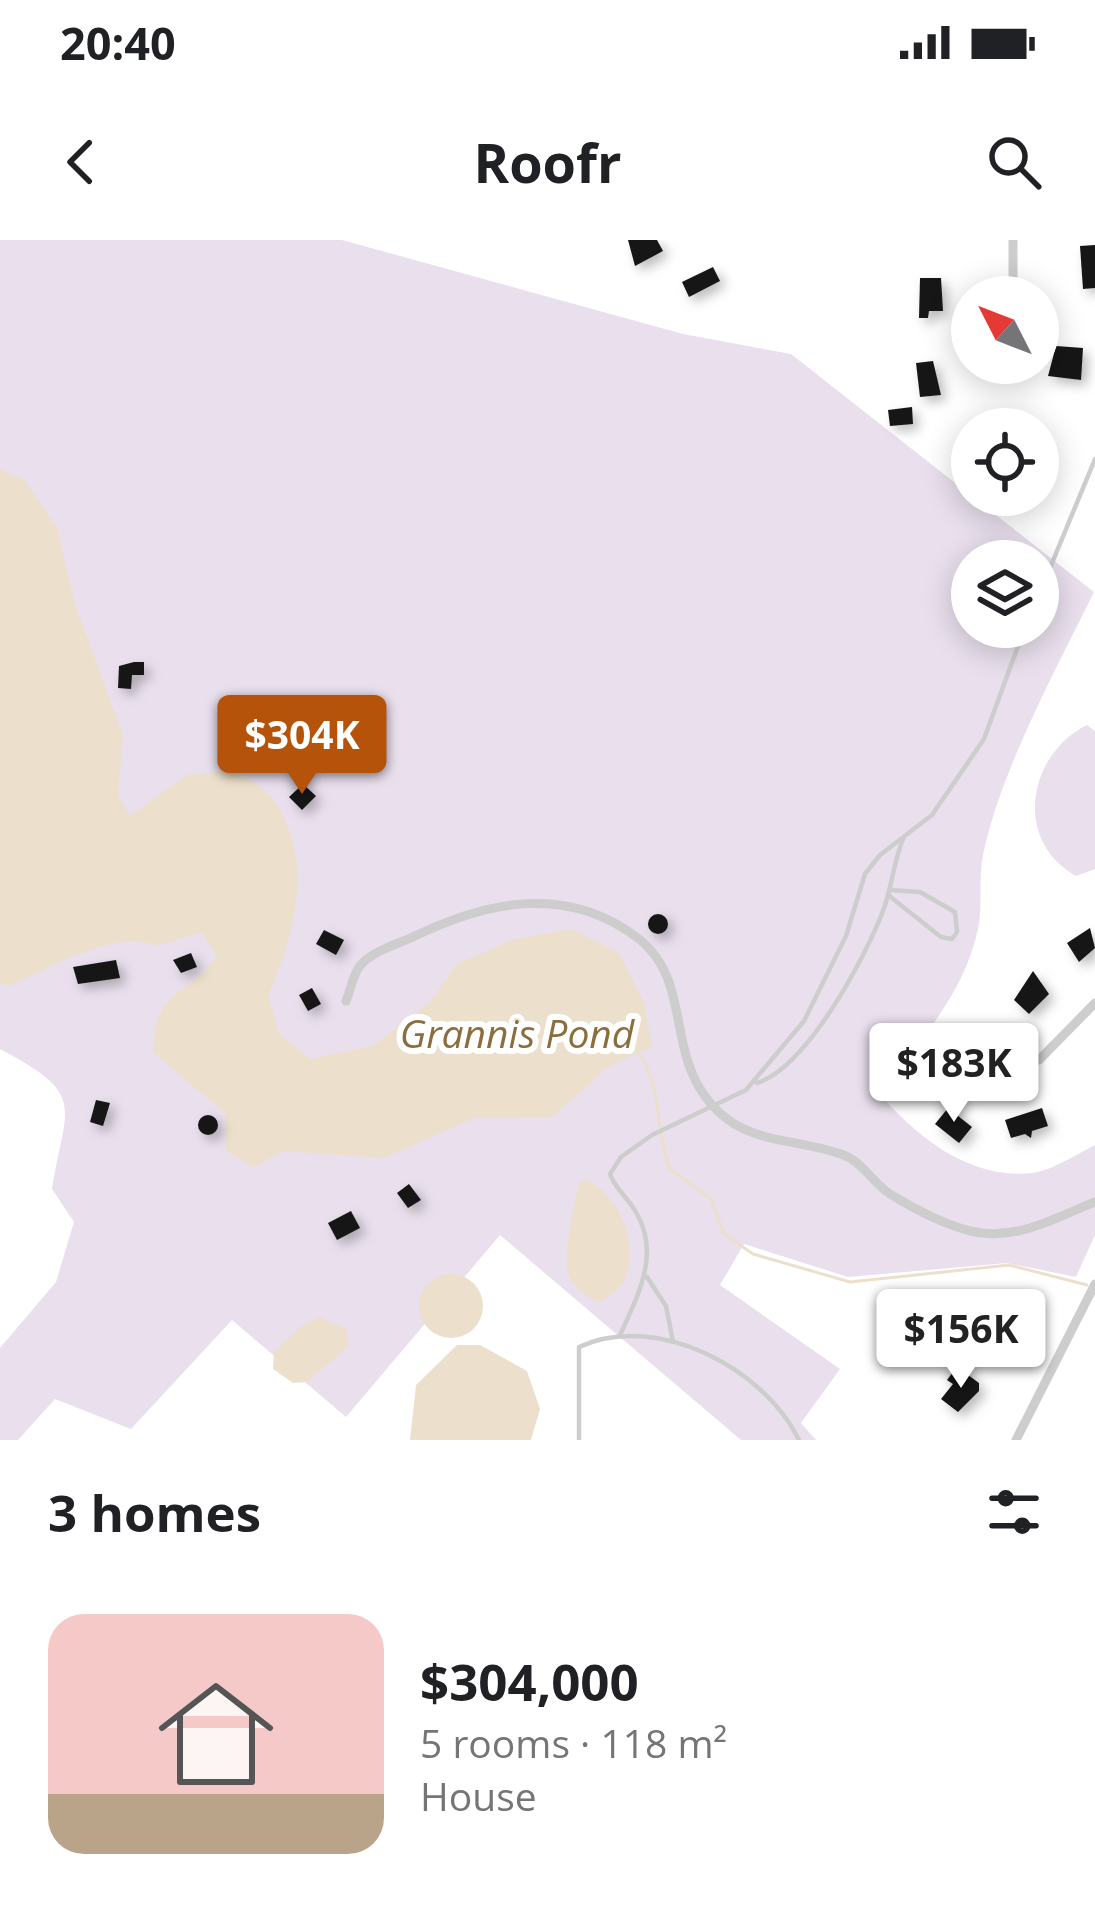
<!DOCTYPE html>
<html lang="en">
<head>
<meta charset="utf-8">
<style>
	body { margin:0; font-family:"Open Sans",sans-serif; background:#f2f2f2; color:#202124; height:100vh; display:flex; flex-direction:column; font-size:45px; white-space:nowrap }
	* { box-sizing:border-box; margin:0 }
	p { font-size:39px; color:#757577 }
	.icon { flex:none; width:66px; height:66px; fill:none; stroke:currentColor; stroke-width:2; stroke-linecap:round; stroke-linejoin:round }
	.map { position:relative; height:1200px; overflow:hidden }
	.panel { display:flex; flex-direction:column; background:#fff; flex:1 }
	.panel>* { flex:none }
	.needle { width:78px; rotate:312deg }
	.controls { position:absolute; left:951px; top:36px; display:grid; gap:24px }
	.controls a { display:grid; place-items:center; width:108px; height:108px; border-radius:50%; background:#fff; box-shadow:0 6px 30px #0003; font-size:60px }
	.price { position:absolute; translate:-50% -102px; padding:0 27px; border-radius:12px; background:#fff; color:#222; font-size:39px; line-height:78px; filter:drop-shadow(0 3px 6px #0008) }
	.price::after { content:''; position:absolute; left:50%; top:72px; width:36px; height:27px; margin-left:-18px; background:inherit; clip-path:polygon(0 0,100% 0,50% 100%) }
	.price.active { background:#b45309; color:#fff }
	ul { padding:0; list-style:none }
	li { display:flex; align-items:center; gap:36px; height:300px; padding:0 48px }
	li+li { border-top:3px solid #e0e0e0 }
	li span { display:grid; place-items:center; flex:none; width:336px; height:240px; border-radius:36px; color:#555 }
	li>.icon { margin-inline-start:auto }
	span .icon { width:144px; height:144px; fill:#fffc; stroke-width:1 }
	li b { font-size:51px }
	h2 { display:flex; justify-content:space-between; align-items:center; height:144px; padding:0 48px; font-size:51px }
	.status { display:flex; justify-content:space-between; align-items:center; height:84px; padding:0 60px; background:#fff; direction:ltr }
	.status svg { height:33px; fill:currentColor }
	header { display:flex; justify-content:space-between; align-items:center; height:156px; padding:0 48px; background:#fff; font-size:54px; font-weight:700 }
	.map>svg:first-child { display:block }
	.green { fill:#e9dfed; fill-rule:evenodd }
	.water { fill:#ece0cc }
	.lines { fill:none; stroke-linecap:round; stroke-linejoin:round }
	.stream { stroke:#ece0cc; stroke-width:3 }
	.building { fill:#171717; filter:url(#shadow) }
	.service { stroke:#cdcdcd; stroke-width:4.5 }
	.minor { stroke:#cdcdcd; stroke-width:9 }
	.labels { text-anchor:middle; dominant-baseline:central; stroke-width:12; stroke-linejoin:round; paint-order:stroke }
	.water-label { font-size:39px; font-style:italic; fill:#8b6d3e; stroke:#fff }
</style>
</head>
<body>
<div class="status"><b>20:40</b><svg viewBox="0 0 49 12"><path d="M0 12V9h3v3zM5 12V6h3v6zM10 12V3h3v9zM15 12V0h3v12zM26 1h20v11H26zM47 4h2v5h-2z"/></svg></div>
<header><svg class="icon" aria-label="back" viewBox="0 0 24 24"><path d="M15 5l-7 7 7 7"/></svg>Roofr<svg class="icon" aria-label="search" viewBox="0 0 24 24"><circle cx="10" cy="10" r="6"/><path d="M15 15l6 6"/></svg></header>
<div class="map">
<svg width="1095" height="1200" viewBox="0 0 1095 1200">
	<defs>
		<filter id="shadow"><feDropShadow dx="5.5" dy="5.5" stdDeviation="6" flood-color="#0004"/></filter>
	</defs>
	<rect width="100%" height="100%" fill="#fff"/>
	<!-- green -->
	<g class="green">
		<path d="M 0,0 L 342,0 L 683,94 L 791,114 L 1094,352 C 1056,429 1000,532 983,615 C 978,639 983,665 978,689 C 964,754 920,802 878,852 C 917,897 969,940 1033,933 C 1053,930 1077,914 1095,905 L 1095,995 L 1076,1037 L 1007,1023 L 848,1037 L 744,1004 L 720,1045 L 840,1129 L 801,1183 L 816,1200 L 741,1200 L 500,995 L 346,1177 L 232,1080 L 131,1189 L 55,1159 L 18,1200 L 0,1200 L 0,1108 L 56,1042 L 74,982 L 52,949 C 65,865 89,856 0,809 ZM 972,321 L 1038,321 L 1038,387 L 972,387 Z"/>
		<path d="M 1087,485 L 1095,491 L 1095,629 L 1076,636 C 1013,601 1027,515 1087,485 Z"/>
	</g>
	<!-- water -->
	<g class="water">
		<path d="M 0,229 L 25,241 L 57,288 L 74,362 L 123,495 L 118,555 L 130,576 L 187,535 L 234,530 C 245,538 264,547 272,558 C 316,619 295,694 268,756 L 280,795 L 310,819 L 373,806 L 429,763 L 457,724 L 515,699 L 572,689 L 619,713 L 644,763 L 652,806 L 608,827 L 552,877 L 474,878 L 384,918 L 283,911 L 253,928 L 226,910 L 225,873 L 153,812 C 155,746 187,759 217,716 L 201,692 L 157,706 C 119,687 46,729 10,746 L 0,743 Z"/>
		<path d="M 582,939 C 628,952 654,1043 598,1062 C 584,1055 568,1043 567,1026 C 565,1013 575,948 582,939 Z"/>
		<circle cx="451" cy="1066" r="32"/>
		<polygon points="320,1077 347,1090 348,1107 306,1142 293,1143 273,1129 274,1113 300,1087"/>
		<polygon points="457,1105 480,1105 527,1131 540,1169 531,1200 410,1200 416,1145"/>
	</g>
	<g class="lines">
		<!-- stream -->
		<path class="stream" d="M 637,810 C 664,849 654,887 670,929 L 711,959 L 724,994 L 753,1014 L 850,1042 L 1009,1025 L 1087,1045"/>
	</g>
	<!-- building -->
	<g class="building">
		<polygon points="628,0 657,0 663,11 635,26"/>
		<polygon points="1095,5 1095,48 1083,49 1080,6"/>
		<polygon points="713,27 720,41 689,57 682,42"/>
		<polygon points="920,38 941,38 943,71 929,71 928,78 919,78"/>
		<polygon points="1056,106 1083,108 1081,140 1048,136"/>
		<polygon points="933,121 941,155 920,157 916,123"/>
		<polygon points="912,167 913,184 890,186 888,170"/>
		<polygon points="134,422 144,422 144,435 132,435 131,449 118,448 119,426"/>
		<polygon points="303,544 316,556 302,570 289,557"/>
		<circle cx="658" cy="684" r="10"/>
		<polygon points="1090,688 1095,708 1079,722 1067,703"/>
		<polygon points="324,690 344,700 336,715 316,704"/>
		<polygon points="191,713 197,727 181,733 173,720"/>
		<polygon points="116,720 120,738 78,744 73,727"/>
		<polygon points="1033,731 1049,754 1029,774 1014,760"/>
		<polygon points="312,748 321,764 308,771 299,755"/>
		<polygon points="96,860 110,863 103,886 90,882"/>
		<polygon points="948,868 972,887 959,903 935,884"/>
		<polygon points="1042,868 1048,886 1032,891 1031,898 1025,894 1011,898 1005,880"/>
		<circle cx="208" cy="885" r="10"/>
		<polygon points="409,944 421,960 408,968 397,953"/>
		<polygon points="351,971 360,988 337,1000 328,983"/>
		<polygon points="953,1132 960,1137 964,1132 979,1143 979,1151 958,1172 941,1159 953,1144 947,1140"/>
	</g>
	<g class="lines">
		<!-- service -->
		<g class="service">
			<polyline points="1038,357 1095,219"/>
			<polyline points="888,655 941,697 952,699 957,692 955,672 920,652 890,650"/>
			<path d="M 757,843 C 807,827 864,720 883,671 C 892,648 893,623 903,599"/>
			<polyline points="647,1037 666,1066 673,1102"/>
			<path d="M 620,1095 C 639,1053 663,1010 632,966 C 624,954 615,948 610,934 L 621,917 L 652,895 L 746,850 L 804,781 L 846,696 L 865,634 L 880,615 L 932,575 L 984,499 L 1025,387"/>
			<path d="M 579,1200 L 579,1107 C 656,1071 764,1128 799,1200"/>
		</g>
		<!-- minor -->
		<g class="minor">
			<polyline points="1013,57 1013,0"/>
			<polyline points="1000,130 1001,123"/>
			<path d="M 346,761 C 350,751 353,736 359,727 C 371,711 398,704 415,696 C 488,661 567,644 638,698 C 687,736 670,798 699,847 C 735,907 785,895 841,914 C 862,921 873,943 890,954 C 914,969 954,990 982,993 C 1022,998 1059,976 1095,962"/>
			<polyline points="989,833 1039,820 1095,763"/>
			<polyline points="1016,1200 1095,1044"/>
		</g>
	</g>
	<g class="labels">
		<!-- water labels -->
		<g class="water-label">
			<text x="517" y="792">Grannis Pond</text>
		</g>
	</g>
</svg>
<div class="controls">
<a><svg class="needle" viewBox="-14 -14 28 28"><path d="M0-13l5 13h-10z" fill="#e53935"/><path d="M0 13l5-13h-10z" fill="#757577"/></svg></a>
<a><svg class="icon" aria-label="locate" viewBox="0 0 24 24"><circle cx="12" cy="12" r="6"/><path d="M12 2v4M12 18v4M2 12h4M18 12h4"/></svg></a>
<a><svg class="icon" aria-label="layers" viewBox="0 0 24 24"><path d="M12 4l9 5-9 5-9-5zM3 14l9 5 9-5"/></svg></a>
</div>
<b class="price active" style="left:302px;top:557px">$304K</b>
<b class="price" style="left:954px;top:885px">$183K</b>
<b class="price" style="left:961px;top:1151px">$156K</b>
</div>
<section class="panel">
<h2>3 homes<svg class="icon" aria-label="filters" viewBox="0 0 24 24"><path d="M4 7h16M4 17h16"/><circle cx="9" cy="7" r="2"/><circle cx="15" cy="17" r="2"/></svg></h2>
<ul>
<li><span style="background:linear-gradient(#f6c9c9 75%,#b9a48a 0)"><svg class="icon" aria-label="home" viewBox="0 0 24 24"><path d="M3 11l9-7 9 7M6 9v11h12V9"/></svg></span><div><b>$304,000</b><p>5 rooms · 118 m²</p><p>House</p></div></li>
</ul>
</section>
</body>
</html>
